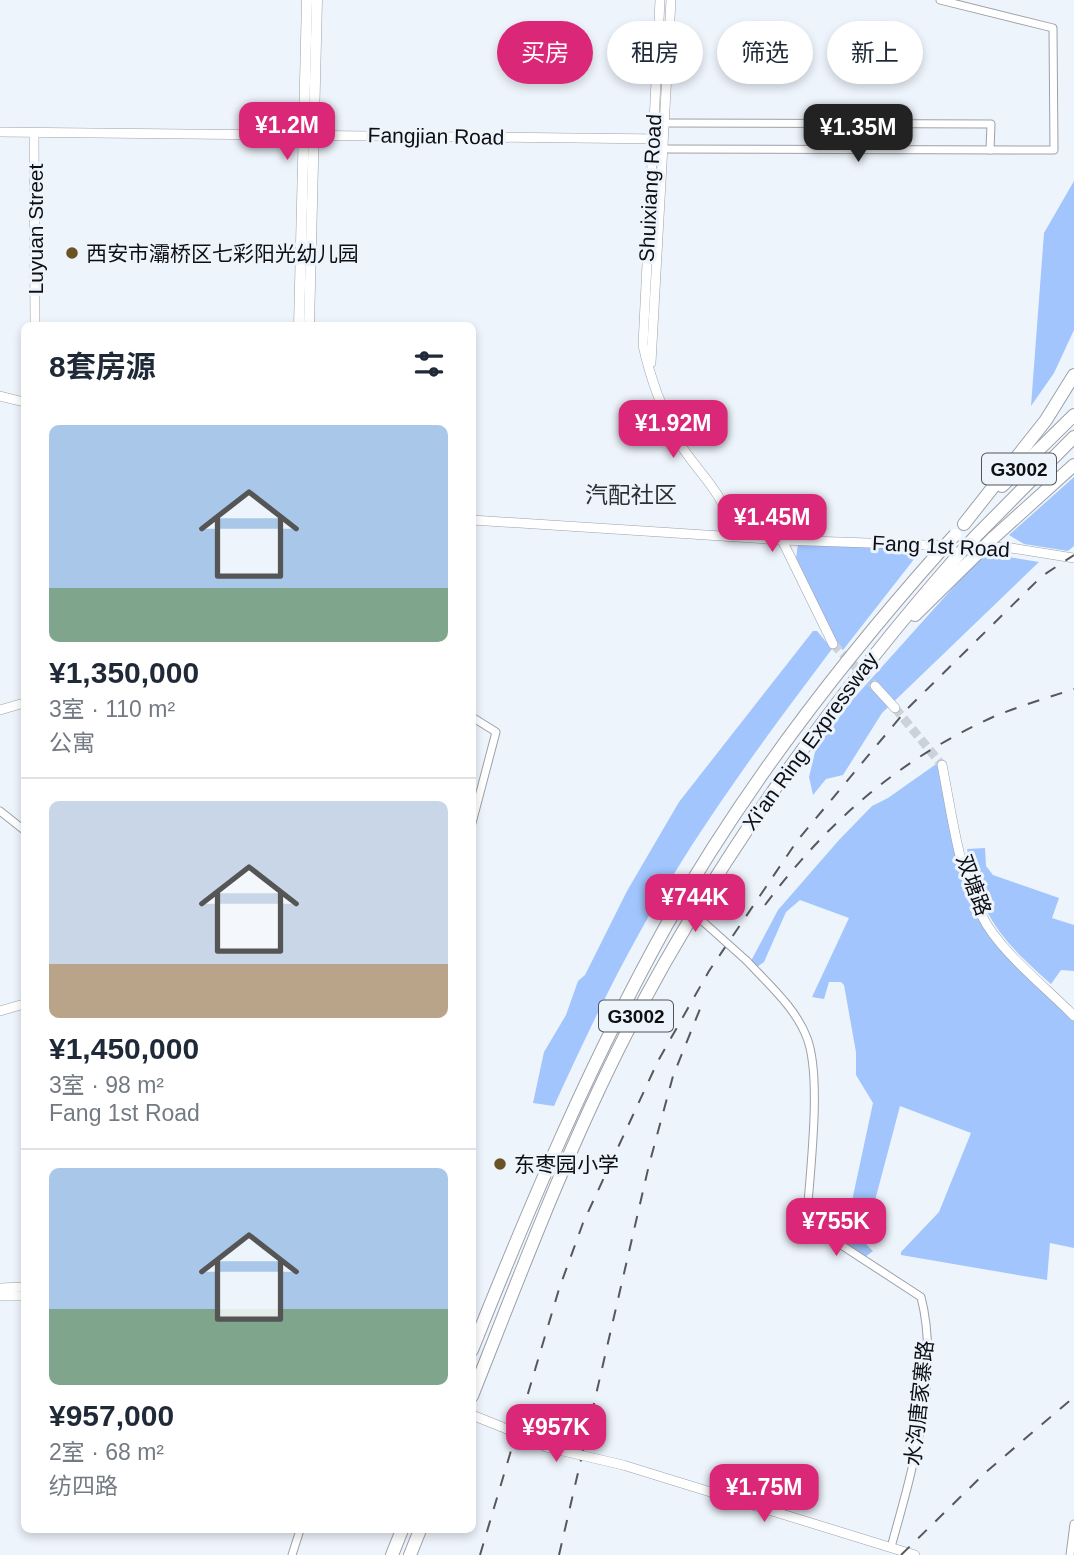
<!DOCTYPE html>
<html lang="zh">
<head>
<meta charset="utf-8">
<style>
	body { margin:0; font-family:Arial,"Noto Sans SC",sans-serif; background:#f6f6f7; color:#1f2937; height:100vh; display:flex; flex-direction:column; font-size:26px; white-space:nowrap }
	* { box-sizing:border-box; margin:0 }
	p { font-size:23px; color:#747a83 }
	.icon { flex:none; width:38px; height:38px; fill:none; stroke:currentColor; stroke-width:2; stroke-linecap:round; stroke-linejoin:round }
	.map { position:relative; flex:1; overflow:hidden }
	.details { position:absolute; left:21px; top:322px; width:455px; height:1211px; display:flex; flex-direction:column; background:#fff; border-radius:10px; box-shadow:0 4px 10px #0003 }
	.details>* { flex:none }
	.banner { position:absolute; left:497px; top:21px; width:471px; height:63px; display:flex; gap:14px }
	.price { position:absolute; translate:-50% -60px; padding:0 16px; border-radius:14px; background:#db2777; color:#fff; font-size:23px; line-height:46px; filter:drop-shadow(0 2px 4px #0008) }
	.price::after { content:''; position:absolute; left:50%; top:42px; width:21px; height:16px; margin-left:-10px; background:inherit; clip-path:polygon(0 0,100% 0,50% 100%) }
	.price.selected { background:#222; color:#fff }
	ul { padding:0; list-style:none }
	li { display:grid; align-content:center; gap:14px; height:371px; padding:0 28px }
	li+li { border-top:2px solid #e0e1e3 }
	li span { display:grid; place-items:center; height:217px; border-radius:10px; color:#555 }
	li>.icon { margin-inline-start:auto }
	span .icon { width:126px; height:126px; fill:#fffc; stroke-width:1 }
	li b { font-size:30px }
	h2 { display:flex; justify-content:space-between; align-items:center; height:84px; padding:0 28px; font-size:30px }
	.chip { padding:0 24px; border-radius:32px; background:#fff; box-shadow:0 4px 10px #0003; font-size:24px; line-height:63px }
	.chip.selected { background:#db2777; color:#fff }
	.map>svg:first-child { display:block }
	.green { fill:#a1c5fc }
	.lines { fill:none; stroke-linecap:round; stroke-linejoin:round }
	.tertiary-tunnel { stroke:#ccd2d9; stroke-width:9; stroke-dasharray:9 4.5; stroke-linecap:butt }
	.minor-casing { stroke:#9ca1a9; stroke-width:9 }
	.tertiary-casing { stroke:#9ca1a9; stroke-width:10 }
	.secondary-casing { stroke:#9ca1a9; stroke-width:11 }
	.motorway-casing { stroke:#9ca1a9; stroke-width:14 }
	.minor { stroke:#fff; stroke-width:7 }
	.tertiary { stroke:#fff; stroke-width:9 }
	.secondary { stroke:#fff; stroke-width:10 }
	.motorway { stroke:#fff; stroke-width:12 }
	.rail { stroke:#55585c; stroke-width:2; stroke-dasharray:12 12; stroke-linecap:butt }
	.minor-bridge-casing { stroke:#9ca1a9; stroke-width:9; stroke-linecap:butt }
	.tertiary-bridge-casing { stroke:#9ca1a9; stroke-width:10; stroke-linecap:butt }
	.motorway-bridge-casing { stroke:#9ca1a9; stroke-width:14; stroke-linecap:butt }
	.minor-bridge { stroke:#fff; stroke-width:7 }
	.tertiary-bridge { stroke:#fff; stroke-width:9 }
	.motorway-bridge { stroke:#fff; stroke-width:12 }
	.poi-dot { fill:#695322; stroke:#eef4fc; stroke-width:2.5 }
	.labels { text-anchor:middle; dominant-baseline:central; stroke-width:6; stroke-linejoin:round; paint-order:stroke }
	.shield { fill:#eef4fc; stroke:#505458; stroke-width:2 }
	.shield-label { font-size:19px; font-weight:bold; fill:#0d0f12 }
	.street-label { font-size:21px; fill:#0d0f12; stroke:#eef4fc }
	.poi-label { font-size:21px; fill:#0d0f12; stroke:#eef4fc; text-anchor:start }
	.neighbourhood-label { font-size:23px; fill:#2d3137; stroke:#eef4fc }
</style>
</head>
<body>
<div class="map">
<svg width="1074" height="1555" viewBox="0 0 1074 1555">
	<rect width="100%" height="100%" fill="#eef4fc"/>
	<!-- green -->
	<g class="green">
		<polygon points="1074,181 1074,330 1054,373 1031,406 1044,233"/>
		<polygon points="1074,477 1074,546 1068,551 1024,544 1009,535"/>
		<polygon points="798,544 922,549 843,650 837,645 796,558"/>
		<polygon points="984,553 1039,562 882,713 843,775 826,779 813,795 809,777 816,748 854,698"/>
		<path d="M 813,631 L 817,631 L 832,649 C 764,739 696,831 641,930 C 609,987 581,1047 554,1106 L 533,1103 L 544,1052 L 566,1015 L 578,981 L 585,975 L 627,891 L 679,802 Z"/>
		<polygon points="939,762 946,777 957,839 987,930 1074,1015 1074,1248 1050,1243 1047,1280 901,1255 901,1252 939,1212 971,1133 900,1106 864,1242 873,1251 865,1257 836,1238 849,1215 873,1103 856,1075 856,1052 844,985 841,982 829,982 824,999 812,997 849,918 800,900 786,912 764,962 757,967 751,961 778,910 839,840 872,806 888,798"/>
		<path d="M 985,848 L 986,866 L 993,875 L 1059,898 L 1052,918 L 1074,925 L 1074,971 L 1061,970 L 1051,984 C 1001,940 980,916 967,849 Z"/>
	</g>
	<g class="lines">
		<!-- tertiary-tunnel -->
		<g class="tertiary-tunnel">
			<polyline points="833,644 875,686"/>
			<polyline points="895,708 942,765"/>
		</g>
		<defs>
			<g id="minor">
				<polyline points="664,123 991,124 990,150"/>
				<polyline points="662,149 1054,150 1053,28 940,0"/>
				<polyline points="472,717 496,732 472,823"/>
				<polyline points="0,811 24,830"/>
				<path d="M 747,961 C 768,984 796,1008 807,1038 C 822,1077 810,1171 807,1216 L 812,1226 L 921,1297 C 941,1374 912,1472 891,1547"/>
				<polyline points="292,1555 300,1530"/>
				<polyline points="1070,1555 1074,1524"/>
			</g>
			<g id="tertiary">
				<path d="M 660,0 L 643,345 C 650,378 663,412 679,442 C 696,472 732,499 730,535"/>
				<polyline points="0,132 663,139"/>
				<polyline points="34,133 35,326"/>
				<polyline points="651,363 671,0"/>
				<polyline points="0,396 24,402"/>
				<polyline points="472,520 782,540 1011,548 1074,558"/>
				<polyline points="782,540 833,644"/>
				<polyline points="875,686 895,708"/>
				<polyline points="0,710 24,703"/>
				<path d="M 942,765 C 952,814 958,871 982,916 C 1000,952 1046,987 1074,1016"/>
				<polyline points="0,1011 24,1004"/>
				<polyline points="0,1288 24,1287"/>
				<polyline points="0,1296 24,1296"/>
				<polyline points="472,1415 502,1427"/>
				<polyline points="623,1465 915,1555"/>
			</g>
			<g id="secondary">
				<polyline points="299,326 307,0"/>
				<polyline points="309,326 317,0"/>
			</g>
			<g id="motorway">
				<polyline points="1002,486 1074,415"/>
				<polyline points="964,524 1046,420 1074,375"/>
				<polyline points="975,537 1074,437"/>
				<polyline points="992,539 1074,465"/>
				<polyline points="915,615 977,554"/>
				<path d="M 472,1350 C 530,1205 590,1063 666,926 C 742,791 838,666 941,550"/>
				<path d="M 472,1396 C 520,1275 566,1152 625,1036 C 716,860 830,701 961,552"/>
				<polyline points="392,1555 402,1530"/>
				<polyline points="410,1555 420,1530"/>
			</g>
		</defs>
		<!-- minor casing -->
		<use href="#minor" class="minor-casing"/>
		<!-- tertiary casing -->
		<use href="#tertiary" class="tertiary-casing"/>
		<!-- secondary casing -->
		<use href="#secondary" class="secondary-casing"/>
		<!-- motorway casing -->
		<use href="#motorway" class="motorway-casing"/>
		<!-- minor -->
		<use href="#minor" class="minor"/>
		<!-- tertiary -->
		<use href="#tertiary" class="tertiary"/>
		<!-- secondary -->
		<use href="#secondary" class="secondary"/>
		<!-- motorway -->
		<use href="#motorway" class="motorway"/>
		<!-- rail -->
		<g class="rail">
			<path d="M 765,905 C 827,822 898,760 993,717 C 1019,706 1047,698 1074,689"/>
			<polyline points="480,1555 559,1289 583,1223 658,1061 709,971 797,841 907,709 1042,576 1074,555"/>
			<polyline points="559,1555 649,1165 673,1076 704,999"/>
			<polyline points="901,1555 986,1472 1074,1397"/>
		</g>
		<defs>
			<polyline id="minor-bridge" points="662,885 747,961"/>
			<polyline id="tertiary-bridge" points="502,1427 546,1447 623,1465"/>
			<g id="motorway-bridge">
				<polyline points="941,550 955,535"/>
				<polyline points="961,552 975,537"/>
				<polyline points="977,554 992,539"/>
			</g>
		</defs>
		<!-- minor-bridge casing -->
		<use href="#minor-bridge" class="minor-bridge-casing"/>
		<!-- tertiary-bridge casing -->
		<use href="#tertiary-bridge" class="tertiary-bridge-casing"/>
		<!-- motorway-bridge casing -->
		<use href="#motorway-bridge" class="motorway-bridge-casing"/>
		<!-- minor-bridge -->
		<use href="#minor-bridge" class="minor-bridge"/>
		<!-- tertiary-bridge -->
		<use href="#tertiary-bridge" class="tertiary-bridge"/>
		<!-- motorway-bridge -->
		<use href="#motorway-bridge" class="motorway-bridge"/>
	</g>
	<!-- markers -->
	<g class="poi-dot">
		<circle cx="72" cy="253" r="7"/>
		<circle cx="500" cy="1164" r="7"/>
	</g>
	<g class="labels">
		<!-- shield labels -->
		<g class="shield">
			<rect x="982" y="453.5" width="74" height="31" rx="5"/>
			<rect x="599" y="1000.5" width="74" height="31" rx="5"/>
		</g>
		<g class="shield-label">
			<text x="1019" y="469">G3002</text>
			<text x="636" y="1016">G3002</text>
		</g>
		<!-- street labels -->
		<g class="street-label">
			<text transform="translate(436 136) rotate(1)">Fangjian Road</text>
			<text transform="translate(650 188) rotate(-87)">Shuixiang Road</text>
			<text transform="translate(35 229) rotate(-90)">Luyuan Street</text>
			<text transform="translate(941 546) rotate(3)">Fang 1st Road</text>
			<text transform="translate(810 741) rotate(-54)">Xi'an Ring Expressway</text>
			<text transform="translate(974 885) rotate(70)">双塘路</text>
			<text transform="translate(919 1403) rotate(-84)">水沟唐家寨路</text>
		</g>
		<!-- poi labels -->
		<g class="poi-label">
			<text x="86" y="253">西安市灞桥区七彩阳光幼儿园</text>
			<text x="514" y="1164">东枣园小学</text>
		</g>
		<!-- neighbourhood labels -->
		<g class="neighbourhood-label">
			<text x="631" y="495">汽配社区</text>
		</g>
	</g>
</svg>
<b class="price" style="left:287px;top:162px">¥1.2M</b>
<b class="price selected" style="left:858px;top:164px">¥1.35M</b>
<b class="price" style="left:673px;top:460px">¥1.92M</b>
<b class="price" style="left:772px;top:554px">¥1.45M</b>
<b class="price" style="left:695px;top:934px">¥744K</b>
<b class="price" style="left:836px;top:1258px">¥755K</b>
<b class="price" style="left:556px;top:1464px">¥957K</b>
<b class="price" style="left:764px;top:1524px">¥1.75M</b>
<div class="banner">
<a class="chip selected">买房</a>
<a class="chip">租房</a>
<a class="chip">筛选</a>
<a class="chip">新上</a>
</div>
<section class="details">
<h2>8套房源<svg class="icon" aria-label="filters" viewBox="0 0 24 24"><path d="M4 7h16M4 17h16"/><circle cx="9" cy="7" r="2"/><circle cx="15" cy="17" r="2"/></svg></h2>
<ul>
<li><span style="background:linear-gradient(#a9c7e8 75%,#7fa58c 0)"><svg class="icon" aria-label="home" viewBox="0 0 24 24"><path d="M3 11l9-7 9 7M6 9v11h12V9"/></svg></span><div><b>¥1,350,000</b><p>3室 · 110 m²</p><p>公寓</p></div></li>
<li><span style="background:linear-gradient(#c9d6e8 75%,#b9a48a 0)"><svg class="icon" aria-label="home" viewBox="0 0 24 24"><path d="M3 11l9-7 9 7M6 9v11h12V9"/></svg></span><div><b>¥1,450,000</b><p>3室 · 98 m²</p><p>Fang 1st Road</p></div></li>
<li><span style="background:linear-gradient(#a9c7e8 65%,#7fa58c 0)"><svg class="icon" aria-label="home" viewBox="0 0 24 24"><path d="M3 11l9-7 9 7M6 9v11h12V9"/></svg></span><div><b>¥957,000</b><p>2室 · 68 m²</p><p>纺四路</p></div></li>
</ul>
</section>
</div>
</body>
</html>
